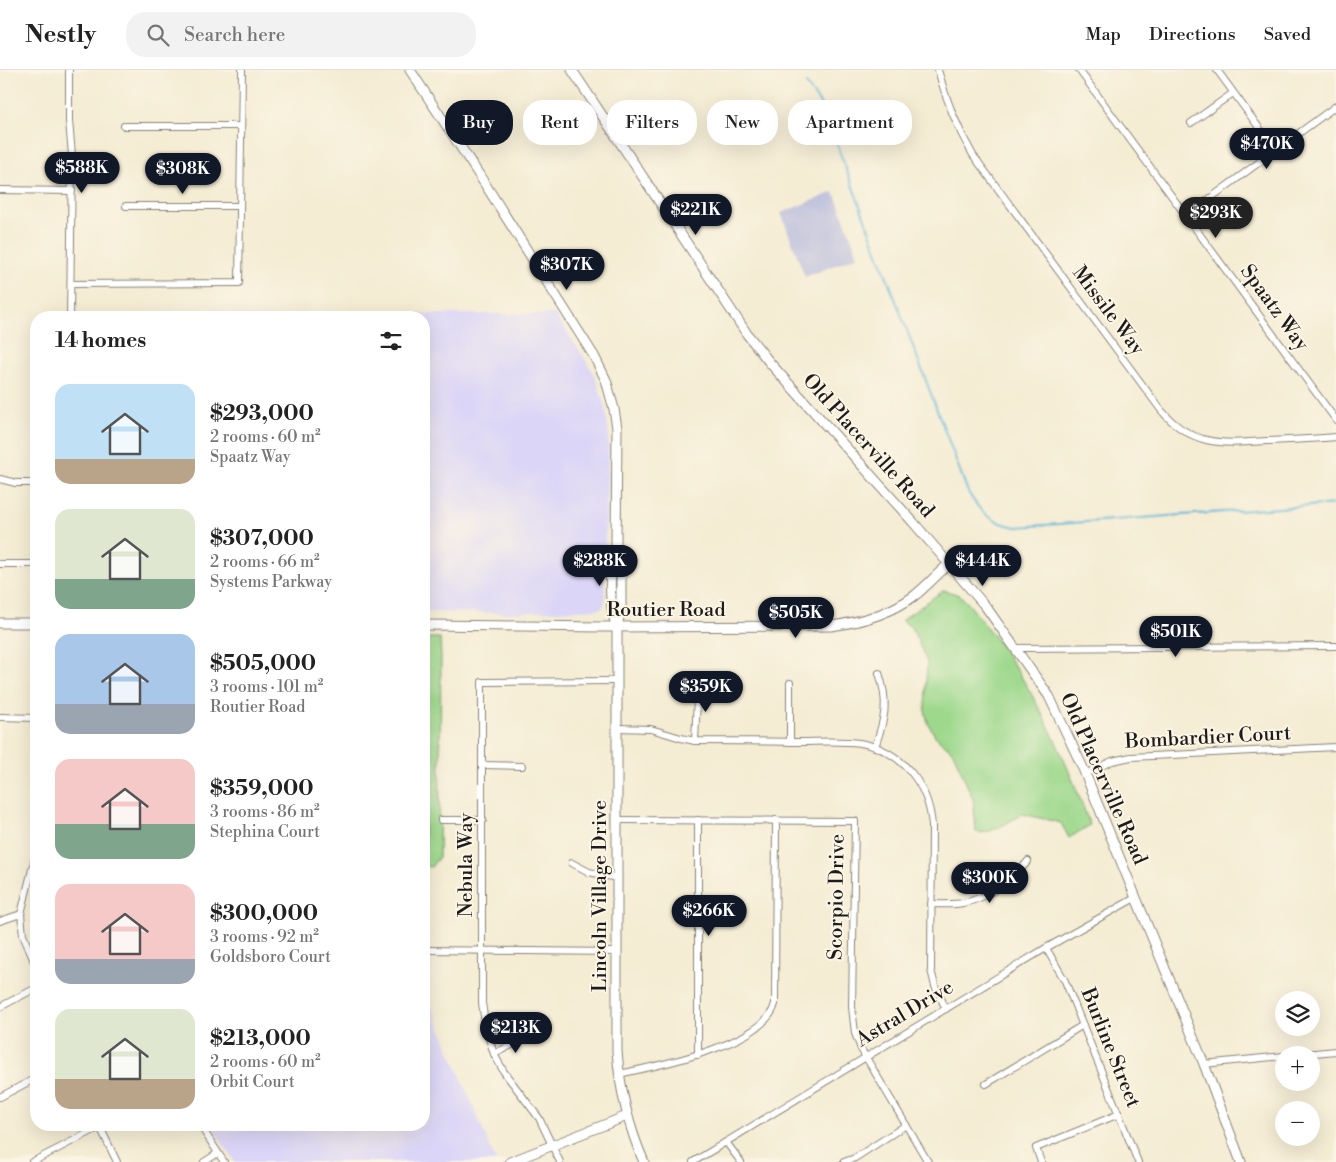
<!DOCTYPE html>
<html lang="en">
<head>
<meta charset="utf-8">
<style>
	body { margin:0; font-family:"Libre Bodoni",serif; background:#f2f2f2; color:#222; height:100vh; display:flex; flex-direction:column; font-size:19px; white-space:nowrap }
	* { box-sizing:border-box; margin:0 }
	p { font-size:16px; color:#767676 }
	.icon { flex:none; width:28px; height:28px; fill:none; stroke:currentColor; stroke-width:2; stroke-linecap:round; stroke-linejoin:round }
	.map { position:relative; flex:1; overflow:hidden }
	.sheet { position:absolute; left:30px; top:241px; width:400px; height:820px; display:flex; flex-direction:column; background:#fff; border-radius:20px; box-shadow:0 5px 20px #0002 }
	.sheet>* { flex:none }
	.guide { position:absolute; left:445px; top:30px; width:475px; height:45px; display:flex; gap:10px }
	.controls { position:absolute; left:1275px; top:921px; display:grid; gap:10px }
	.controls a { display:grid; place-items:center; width:45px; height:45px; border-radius:50%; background:#fff; box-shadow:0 5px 20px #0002; font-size:25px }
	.price { position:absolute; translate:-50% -42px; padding:0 11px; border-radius:18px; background:#111827; color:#fff; font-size:16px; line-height:32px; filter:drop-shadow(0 1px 2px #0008) }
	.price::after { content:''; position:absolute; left:50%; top:30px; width:15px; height:11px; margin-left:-8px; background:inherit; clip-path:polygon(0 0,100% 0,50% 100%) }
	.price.current { background:#222; color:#fff }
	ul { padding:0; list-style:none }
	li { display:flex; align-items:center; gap:15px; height:125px; padding:0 25px }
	li span { display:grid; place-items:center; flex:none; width:140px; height:100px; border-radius:15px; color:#555 }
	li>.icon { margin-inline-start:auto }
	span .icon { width:60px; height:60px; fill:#fffc; stroke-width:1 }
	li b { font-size:21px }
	h2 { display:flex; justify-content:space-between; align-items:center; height:60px; padding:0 25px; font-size:21px }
	.chip { padding:0 18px; border-radius:20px; background:#fff; box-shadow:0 5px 20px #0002; font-size:18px; line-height:45px }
	.chip.current { background:#111827; color:#fff }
	header { display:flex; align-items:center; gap:30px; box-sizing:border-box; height:70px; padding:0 25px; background:#fff; border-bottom:1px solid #e0e0e0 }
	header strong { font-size:24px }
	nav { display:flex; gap:28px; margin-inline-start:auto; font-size:18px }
	.search { width:350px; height:45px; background:#f2f2f2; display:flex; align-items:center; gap:12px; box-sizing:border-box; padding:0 18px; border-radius:20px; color:#767676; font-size:19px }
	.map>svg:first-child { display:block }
	.built { fill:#dbd6f7 }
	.industrial { fill:#c1c2dd }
	.green { fill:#9dd88c; stroke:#5c7a54 }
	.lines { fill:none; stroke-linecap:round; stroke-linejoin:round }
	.stream { stroke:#5ab6d8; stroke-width:2 }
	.street-casing { stroke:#888478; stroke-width:8 }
	.secondary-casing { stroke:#888478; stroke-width:11 }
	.street { stroke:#fff; stroke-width:6 }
	.secondary { stroke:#fff; stroke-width:9 }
	.labels { text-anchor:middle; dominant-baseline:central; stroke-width:4; stroke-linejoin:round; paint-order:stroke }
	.street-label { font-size:20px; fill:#1c1c1c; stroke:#fcf5e5 }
</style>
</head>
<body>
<header>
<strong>Nestly</strong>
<div class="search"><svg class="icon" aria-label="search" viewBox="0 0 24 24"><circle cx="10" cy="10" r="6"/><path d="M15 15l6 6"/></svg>Search here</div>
<nav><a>Map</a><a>Directions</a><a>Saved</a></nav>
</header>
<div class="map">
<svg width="1336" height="1092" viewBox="0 0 1336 1092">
	<rect width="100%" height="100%" fill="#fcf5e5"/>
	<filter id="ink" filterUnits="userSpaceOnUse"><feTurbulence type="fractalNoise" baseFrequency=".02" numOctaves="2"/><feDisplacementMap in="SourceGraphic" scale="10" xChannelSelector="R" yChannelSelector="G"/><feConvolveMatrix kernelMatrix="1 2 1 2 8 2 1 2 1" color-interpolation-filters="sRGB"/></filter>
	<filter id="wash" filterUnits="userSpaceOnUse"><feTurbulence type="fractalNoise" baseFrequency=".0096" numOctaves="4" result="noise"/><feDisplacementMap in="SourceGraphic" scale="20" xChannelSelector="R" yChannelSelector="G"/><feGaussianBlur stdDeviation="1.12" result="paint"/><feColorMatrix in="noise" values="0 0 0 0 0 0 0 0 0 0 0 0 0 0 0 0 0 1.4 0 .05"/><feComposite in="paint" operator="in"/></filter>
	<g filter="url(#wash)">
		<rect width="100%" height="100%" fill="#f4ecd3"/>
		<!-- built -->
		<g class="built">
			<polygon points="417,244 555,244 583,286 595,306 605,336 609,364 604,501 605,529 604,536 600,539 507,543 424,542 424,248 417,247"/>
			<polygon points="424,924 427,925 496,1091 492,1092 235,1092 211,1055 424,1055"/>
		</g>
		<!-- industrial -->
		<polygon class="industrial" points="834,122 858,186 805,207 781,143"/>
		<!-- green -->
		<g class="green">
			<path d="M 944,520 C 949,522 955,523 959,525 C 968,531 977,545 984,554 C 1032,613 1064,684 1090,755 L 1069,768 L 1061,753 L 1023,744 C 1011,750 989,766 976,762 L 973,729 L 953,682 L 935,666 L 928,653 L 925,641 L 927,592 L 912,558 L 902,550 Z"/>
			<polygon points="424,568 440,568 441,586 439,787 431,797 424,796"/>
		</g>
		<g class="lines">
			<!-- stream -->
			<path class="stream" d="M 806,14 L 821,35 L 825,43 L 968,422 C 981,444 992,453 1017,457 L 1336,434"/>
		</g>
	</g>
	<g filter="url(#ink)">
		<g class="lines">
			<defs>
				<g id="street">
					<polyline points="69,0 69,51 72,85 70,248"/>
					<path d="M 938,0 C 946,30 957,58 973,85 L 1161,340 C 1192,377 1222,374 1266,371 C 1289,370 1313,369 1336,367"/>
					<polyline points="1079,0 1336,350"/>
					<polyline points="1217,0 1276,81"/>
					<polyline points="1191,53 1233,23"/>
					<polyline points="124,56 241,56"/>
					<polyline points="0,120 72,121"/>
					<polyline points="126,136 240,136"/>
					<polyline points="1186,146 1336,36"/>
					<polyline points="71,214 239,213 242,0"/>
					<polyline points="0,409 16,413 36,413"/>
					<polyline points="0,494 36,494"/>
					<polyline points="1016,578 1336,576"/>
					<polyline points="0,647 36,648"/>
					<path d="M 618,658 L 651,659 L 681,668 L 695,671 C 729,671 762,671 795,672 C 816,672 840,670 860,673 C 902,680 929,715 932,756 L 931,900 L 935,916 L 946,939"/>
					<polyline points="695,671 697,628 703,612"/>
					<polyline points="790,672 790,613"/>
					<path d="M 875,677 C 885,648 889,633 879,603"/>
					<polyline points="483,695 522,696"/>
					<polyline points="1085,704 1112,691 1131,687 1336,677"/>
					<polyline points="441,750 483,750"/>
					<polyline points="617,750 855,751 852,937 855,963 861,979 928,1092"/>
					<polyline points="36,783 21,844 23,865 36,896"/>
					<polyline points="572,793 589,802 617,808"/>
					<path d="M 931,834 C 942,834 953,835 963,833 C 988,828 1013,810 1028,791"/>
					<polyline points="0,851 21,844"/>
					<polyline points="1046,878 1065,911 1138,1092"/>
					<polyline points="424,880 617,882"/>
					<polyline points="0,937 36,918"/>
					<polyline points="494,984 529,966"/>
					<polyline points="698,985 698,750"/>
					<polyline points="1293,985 1336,981"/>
					<polyline points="1204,994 1284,986"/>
					<path d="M 619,1004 C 656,996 765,975 775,934 L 776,750"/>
					<polyline points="986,1014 1083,955"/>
					<polyline points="0,1027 36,1008"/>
					<polyline points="200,1055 224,1092"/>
					<polyline points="726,1072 741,1092"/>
					<polyline points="32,1092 100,1057 117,1092"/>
					<polyline points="204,1092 218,1083"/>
					<polyline points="560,1092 539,1048 504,1002 494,984 486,959 482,933 482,612 617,611"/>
					<polyline points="693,1092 1046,878 1135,828"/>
					<polyline points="844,1092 855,1088 906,1055"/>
					<polyline points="1041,1092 1036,1078 1119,1044"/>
				</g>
				<g id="secondary">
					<path d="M 410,0 L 485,114 L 594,286 L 606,310 L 614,339 L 617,358 L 616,477 C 608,499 609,533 616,555"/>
					<polyline points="572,0 747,264 770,293 913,452 986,537 1049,626 1082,696 1204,994 1241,1092"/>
					<path d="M 616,477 L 621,488 L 621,538 L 617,557 L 617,981 C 620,1020 628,1056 644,1092"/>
					<polyline points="0,553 36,553"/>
					<path d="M 424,555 L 603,557 L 831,556 C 861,552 890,544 914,526 C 926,517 937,504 949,494"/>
					<polyline points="510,1092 627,1046"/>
				</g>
			</defs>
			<!-- street casing -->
			<use href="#street" class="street-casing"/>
			<!-- secondary casing -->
			<use href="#secondary" class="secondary-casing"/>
			<!-- street -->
			<use href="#street" class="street"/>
			<!-- secondary -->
			<use href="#secondary" class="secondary"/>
		</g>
	</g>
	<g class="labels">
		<!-- street labels -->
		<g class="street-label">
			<text transform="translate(1274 238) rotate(54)">Spaatz Way</text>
			<text transform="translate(1108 241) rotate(53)">Missile Way</text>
			<text transform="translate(868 376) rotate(48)">Old Placerville Road</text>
			<text x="666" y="540">Routier Road</text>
			<text transform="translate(1208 668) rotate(-3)">Bombardier Court</text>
			<text transform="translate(1103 709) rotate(66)">Old Placerville Road</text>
			<text transform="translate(466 795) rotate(-90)">Nebula Way</text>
			<text transform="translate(600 826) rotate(-90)">Lincoln Village Drive</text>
			<text transform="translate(837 827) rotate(-89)">Scorpio Drive</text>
			<text transform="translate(905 944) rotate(-31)">Astral Drive</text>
			<text transform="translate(1110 978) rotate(68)">Burline Street</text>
		</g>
	</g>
</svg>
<div class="controls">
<a><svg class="icon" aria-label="layers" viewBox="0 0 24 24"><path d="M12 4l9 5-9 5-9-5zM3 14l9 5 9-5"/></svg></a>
<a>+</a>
<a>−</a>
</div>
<b class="price" style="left:1267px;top:100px">$470K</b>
<b class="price" style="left:82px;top:124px">$588K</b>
<b class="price" style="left:183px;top:125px">$308K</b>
<b class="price" style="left:696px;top:166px">$221K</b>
<b class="price current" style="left:1216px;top:169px">$293K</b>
<b class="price" style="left:567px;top:221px">$307K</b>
<b class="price" style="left:600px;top:517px">$288K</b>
<b class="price" style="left:983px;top:517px">$444K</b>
<b class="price" style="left:796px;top:569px">$505K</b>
<b class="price" style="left:1176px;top:588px">$501K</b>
<b class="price" style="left:706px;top:643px">$359K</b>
<b class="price" style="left:990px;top:834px">$300K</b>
<b class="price" style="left:709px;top:867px">$266K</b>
<b class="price" style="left:516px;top:984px">$213K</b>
<div class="guide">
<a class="chip current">Buy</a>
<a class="chip">Rent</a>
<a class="chip">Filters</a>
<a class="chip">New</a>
<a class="chip">Apartment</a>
</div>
<section class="sheet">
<h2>14 homes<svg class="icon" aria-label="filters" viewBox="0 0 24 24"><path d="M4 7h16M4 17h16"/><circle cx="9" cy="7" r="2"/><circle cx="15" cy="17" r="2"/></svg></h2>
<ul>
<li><span style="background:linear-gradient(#bfe0f5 75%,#b9a48a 0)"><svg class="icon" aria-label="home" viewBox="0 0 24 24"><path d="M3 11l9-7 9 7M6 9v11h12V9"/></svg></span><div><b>$293,000</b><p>2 rooms · 60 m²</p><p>Spaatz Way</p></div></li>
<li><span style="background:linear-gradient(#dfe7d0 70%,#7fa58c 0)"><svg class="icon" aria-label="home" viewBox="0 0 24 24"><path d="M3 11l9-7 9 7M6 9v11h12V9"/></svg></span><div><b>$307,000</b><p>2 rooms · 66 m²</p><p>Systems Parkway</p></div></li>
<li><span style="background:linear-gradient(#a9c7e8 70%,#9aa5b1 0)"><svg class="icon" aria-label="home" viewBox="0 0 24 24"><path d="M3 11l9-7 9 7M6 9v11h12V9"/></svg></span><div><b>$505,000</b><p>3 rooms · 101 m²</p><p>Routier Road</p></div></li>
<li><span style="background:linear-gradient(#f6c9c9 65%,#7fa58c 0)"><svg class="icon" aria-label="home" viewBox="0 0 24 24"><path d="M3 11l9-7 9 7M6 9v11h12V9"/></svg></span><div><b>$359,000</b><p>3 rooms · 86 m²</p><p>Stephina Court</p></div></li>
<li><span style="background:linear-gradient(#f6c9c9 75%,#9aa5b1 0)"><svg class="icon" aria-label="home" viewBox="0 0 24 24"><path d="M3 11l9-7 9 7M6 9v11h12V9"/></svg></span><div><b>$300,000</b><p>3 rooms · 92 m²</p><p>Goldsboro Court</p></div></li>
<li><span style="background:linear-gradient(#dfe7d0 70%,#b9a48a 0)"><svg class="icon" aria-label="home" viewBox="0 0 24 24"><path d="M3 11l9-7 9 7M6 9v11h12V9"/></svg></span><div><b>$213,000</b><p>2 rooms · 60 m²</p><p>Orbit Court</p></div></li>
</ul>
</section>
</div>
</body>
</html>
